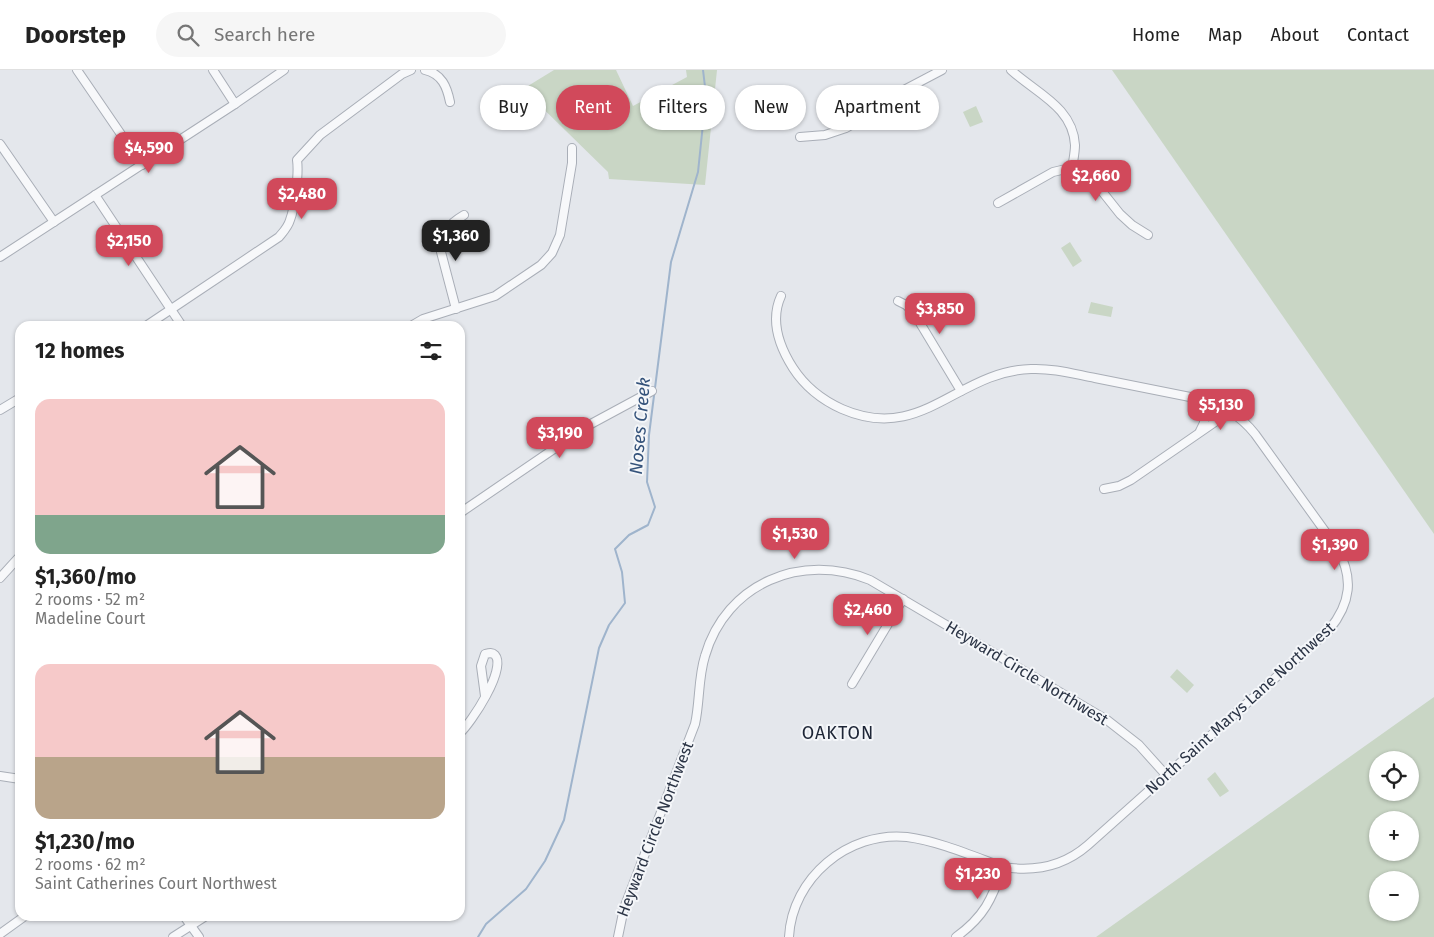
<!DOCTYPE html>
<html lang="en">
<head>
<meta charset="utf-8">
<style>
	body { margin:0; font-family:"Fira Sans",sans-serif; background:#f6f6f6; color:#222; height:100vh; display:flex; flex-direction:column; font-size:19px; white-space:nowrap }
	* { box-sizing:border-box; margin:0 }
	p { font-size:16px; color:#767676 }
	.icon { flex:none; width:28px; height:28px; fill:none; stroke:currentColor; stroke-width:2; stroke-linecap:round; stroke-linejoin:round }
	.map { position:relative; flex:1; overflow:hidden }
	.panel { position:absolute; left:15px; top:251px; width:450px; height:600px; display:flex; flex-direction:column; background:#fff; border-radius:15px; box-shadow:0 1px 4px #0004 }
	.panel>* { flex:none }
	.banner { position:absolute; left:480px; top:15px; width:475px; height:45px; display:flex; gap:10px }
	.fabs { position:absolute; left:1369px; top:681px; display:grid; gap:10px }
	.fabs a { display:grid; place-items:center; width:50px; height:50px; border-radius:50%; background:#fff; box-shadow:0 1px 4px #0004; font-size:25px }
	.price { position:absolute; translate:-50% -42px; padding:0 11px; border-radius:10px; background:#d1495b; color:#fff; font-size:16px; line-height:32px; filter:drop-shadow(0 1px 2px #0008) }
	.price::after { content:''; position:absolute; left:50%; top:30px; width:15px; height:11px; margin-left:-8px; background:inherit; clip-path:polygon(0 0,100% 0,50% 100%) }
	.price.active { background:#222; color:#fff }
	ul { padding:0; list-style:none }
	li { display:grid; align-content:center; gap:10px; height:265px; padding:0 20px }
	li span { display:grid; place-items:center; height:155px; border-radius:15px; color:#555 }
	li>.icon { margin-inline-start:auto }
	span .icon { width:90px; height:90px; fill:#fffc; stroke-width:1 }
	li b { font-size:21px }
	h2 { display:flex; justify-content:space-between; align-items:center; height:60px; padding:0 20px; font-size:21px }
	.pill { padding:0 18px; border-radius:22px; background:#fff; box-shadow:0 1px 4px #0004; font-size:18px; line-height:45px }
	.pill.active { background:#d1495b; color:#fff }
	header { display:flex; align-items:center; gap:30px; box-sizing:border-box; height:70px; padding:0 25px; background:#fff; border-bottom:1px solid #e0e0e0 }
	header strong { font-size:24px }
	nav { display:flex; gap:28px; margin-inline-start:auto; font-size:18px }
	.search { width:350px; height:45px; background:#f6f6f6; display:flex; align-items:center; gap:12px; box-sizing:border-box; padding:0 18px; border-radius:28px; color:#767676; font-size:19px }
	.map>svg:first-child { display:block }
	.green { fill:#c9d6c5; fill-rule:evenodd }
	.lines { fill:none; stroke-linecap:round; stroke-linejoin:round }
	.stream { stroke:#9fb4cc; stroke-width:2 }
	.minor-casing { stroke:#a9aeb7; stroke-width:10 }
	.minor { stroke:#f7f8fa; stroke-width:8 }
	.labels { text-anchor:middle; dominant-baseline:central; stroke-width:4; stroke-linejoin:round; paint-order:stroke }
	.street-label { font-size:16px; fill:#2b3445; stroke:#f4f6f9 }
	.water-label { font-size:18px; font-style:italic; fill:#34527a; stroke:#f4f6f9 }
	.neighbourhood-label { font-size:18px; letter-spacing:1px; fill:#1d2536; stroke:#f4f6f9 }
</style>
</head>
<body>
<header>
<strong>Doorstep</strong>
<div class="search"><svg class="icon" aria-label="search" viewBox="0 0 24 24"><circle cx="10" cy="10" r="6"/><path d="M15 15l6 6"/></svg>Search here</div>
<nav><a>Home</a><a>Map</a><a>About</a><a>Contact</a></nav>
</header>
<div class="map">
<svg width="1434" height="867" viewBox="0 0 1434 867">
	<rect width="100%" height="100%" fill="#e4e7ec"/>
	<!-- green -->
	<g class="green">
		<polygon points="554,0 616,0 633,36 687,7 686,0 717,0 705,115 609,109 608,102 523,19"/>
		<polygon points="1112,0 1434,0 1434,464"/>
		<polygon points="976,36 983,52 970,57 963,42"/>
		<polygon points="1070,172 1082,191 1073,197 1061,178"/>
		<polygon points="1091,232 1113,237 1111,247 1088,243"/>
		<polygon points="1177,599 1194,615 1187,623 1170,607"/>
		<path d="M 1434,627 L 1434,867 L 1096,867 ZM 1378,690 L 1410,690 L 1410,722 L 1378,722 ZM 1378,750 L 1410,750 L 1410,782 L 1378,782 ZM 1378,810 L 1410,810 L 1410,842 L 1378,842 Z"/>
		<polygon points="1215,702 1229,721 1220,727 1207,709"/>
	</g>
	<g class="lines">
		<!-- stream -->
		<polyline class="stream" points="478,867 486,854 526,819 545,791 564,750 599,578 609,555 625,533 622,502 615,479 629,465 648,455 655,437 647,412 649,365 671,192 698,102 706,25 703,0"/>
		<defs>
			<g id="minor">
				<polyline points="77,0 142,95"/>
				<polyline points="213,0 235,34"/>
				<path d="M 425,0 C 442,4 447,17 450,32"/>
				<path d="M 1011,0 C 1036,23 1073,37 1075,75 C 1075,83 1073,91 1072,99"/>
				<polyline points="800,67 825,65 846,58 860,50 904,20 942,0"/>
				<polyline points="0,74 54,152"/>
				<polyline points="95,125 182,256"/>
				<polyline points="998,133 1053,102 1070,98 1081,102 1093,110 1120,144 1132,155 1148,165"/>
				<polyline points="0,187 235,34 284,0"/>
				<path d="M 781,226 C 770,250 779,276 793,298 C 804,315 822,330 842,339 C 922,374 957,301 1031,299 C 1053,298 1074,304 1095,308 C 1130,315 1165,322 1200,329 C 1223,336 1240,345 1255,364 L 1337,478 C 1354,508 1351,533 1329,560 L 1088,775 C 1064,796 1034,802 1003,797 C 973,786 938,771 907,767 C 848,761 792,808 789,867"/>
				<polyline points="898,231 906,235 914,243 961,321"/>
				<path d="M 456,239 L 441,182 C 443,162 447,155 464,145"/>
				<path d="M 146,256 L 279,167 C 284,161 288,157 290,150 C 295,137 299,103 297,90 L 320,65 L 402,4 L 411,0"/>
				<polyline points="411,256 423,249 495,226 541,195 552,183 560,165 572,93 572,78"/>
				<polyline points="0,340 20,328"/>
				<path d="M 1200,361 C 1206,351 1208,341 1204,330"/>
				<polyline points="1104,419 1119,416 1131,410 1231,341"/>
				<polyline points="460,443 589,355 652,321"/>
				<polyline points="0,508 20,486"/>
				<polyline points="852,614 903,529"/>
				<path d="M 460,663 C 471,653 507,599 495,585 C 492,582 489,583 485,584 L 481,596 L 485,626"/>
				<polyline points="0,706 20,709"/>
				<polyline points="184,846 199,867"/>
				<polyline points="0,864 25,846"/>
				<polyline points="173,867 206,846"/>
				<path d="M 618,867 L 624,838 L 695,654 C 700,632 698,608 705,586 C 726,513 802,482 870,510 L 1107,650 L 1139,675 L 1166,705"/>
				<path d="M 956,867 C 984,847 992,829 1003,797"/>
			</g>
		</defs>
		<!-- minor casing -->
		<use href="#minor" class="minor-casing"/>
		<!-- minor -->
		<use href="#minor" class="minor"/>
	</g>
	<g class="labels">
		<!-- street labels -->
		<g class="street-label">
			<text transform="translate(1027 603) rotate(31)">Heyward Circle Northwest</text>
			<text transform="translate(1240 638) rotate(-42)">North Saint Marys Lane Northwest</text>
			<text transform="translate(655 759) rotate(-69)">Heyward Circle Northwest</text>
		</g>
		<!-- water labels -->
		<g class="water-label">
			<text transform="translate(640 356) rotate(-85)">Noses Creek</text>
		</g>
		<!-- neighbourhood labels -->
		<g class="neighbourhood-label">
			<text x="838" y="663">OAKTON</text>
		</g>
	</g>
</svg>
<div class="fabs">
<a><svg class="icon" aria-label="locate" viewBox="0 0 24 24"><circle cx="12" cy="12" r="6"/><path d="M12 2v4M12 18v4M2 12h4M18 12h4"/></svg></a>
<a>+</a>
<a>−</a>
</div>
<b class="price" style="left:149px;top:104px">$4,590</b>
<b class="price" style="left:1096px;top:132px">$2,660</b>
<b class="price" style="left:302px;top:150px">$2,480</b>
<b class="price active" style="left:456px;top:192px">$1,360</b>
<b class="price" style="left:129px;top:197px">$2,150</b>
<b class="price" style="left:940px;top:265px">$3,850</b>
<b class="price" style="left:1221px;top:361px">$5,130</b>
<b class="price" style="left:560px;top:389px">$3,190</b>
<b class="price" style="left:795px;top:490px">$1,530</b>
<b class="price" style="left:1335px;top:501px">$1,390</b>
<b class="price" style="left:868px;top:566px">$2,460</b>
<b class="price" style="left:978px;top:830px">$1,230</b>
<div class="banner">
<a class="pill">Buy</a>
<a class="pill active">Rent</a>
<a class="pill">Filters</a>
<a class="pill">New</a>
<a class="pill">Apartment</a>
</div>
<section class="panel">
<h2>12 homes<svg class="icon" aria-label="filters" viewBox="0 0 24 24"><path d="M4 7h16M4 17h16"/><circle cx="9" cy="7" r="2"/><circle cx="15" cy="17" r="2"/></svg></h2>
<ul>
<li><span style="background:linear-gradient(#f6c9c9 75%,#7fa58c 0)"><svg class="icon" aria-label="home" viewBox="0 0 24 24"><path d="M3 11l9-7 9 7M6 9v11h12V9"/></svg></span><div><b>$1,360/mo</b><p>2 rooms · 52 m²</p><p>Madeline Court</p></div></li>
<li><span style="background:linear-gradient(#f6c9c9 60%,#b9a48a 0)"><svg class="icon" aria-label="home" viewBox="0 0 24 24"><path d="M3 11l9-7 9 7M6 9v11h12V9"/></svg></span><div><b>$1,230/mo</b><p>2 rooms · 62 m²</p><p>Saint Catherines Court Northwest</p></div></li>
</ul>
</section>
</div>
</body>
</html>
